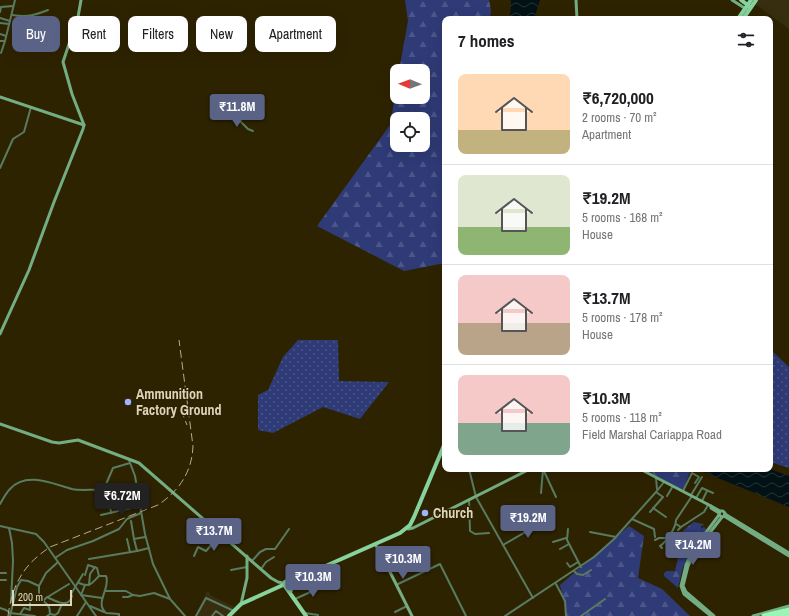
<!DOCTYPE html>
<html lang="en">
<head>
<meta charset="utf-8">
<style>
	body { margin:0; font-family:"Archivo Narrow",sans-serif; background:#f2f2f2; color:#202124; height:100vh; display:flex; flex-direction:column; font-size:15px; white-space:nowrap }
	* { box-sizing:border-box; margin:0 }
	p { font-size:13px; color:#757577 }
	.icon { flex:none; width:22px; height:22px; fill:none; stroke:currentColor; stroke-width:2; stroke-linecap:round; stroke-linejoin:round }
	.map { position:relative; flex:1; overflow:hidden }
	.details { position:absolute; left:442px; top:16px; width:331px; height:456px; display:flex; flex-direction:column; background:#fff; border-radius:8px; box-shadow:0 4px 16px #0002 }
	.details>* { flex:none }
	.guide { position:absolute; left:12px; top:16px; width:370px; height:36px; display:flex; gap:8px }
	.needle { width:26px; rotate:271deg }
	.tools { position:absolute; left:390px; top:64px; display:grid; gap:8px }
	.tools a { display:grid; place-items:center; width:40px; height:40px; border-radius:8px; background:#fff; box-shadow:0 4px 16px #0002; font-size:20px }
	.scale { position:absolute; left:12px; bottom:10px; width:60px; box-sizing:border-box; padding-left:4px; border:2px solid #ddd5bc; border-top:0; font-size:11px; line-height:14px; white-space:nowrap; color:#ddd5bc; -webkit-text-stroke:3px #2e2300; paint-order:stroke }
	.price { position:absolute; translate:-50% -34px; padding:0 9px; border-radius:4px; background:#5a6386; color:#fff; font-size:13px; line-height:26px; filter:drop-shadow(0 1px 2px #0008) }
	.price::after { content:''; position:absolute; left:50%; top:24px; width:12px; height:9px; margin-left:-6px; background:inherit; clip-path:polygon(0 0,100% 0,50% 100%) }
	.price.selected { background:#222; color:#fff }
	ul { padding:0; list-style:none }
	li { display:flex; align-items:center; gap:12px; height:100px; padding:0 16px }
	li+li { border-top:1px solid #e0e0e0 }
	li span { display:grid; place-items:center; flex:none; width:112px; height:80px; border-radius:8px; color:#555 }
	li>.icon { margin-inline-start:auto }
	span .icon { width:48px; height:48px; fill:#fffc; stroke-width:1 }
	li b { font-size:17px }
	h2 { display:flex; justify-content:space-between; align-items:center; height:48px; padding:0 16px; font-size:17px }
	.pill { padding:0 14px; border-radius:8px; background:#fff; box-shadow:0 4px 16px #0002; font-size:14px; line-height:36px }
	.pill.selected { background:#5a6386; color:#fff }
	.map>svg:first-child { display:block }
	.built { fill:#372e10 }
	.grass { fill:url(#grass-dots) }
	.forest { fill:url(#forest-firs); fill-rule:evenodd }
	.water { fill:url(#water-waves) }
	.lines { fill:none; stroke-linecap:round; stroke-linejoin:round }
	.street { stroke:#587b61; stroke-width:2 }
	.secondary { stroke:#73ad83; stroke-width:3 }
	.primary { stroke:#87d39d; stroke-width:4 }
	.highway { stroke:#9af6b5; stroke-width:5 }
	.rail { stroke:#b4ab90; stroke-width:1; stroke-dasharray:8 4; stroke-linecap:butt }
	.poi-dot { fill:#a0b3fd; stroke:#2e2300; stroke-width:1.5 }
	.labels { text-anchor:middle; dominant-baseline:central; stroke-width:3; stroke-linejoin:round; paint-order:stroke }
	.poi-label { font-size:14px; font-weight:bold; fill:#ddd5bc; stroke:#2e2300; text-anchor:start }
</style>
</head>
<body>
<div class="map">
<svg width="789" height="616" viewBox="0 0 789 616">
	<defs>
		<pattern id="grass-dots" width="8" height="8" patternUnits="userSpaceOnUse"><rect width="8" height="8" fill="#2f3b77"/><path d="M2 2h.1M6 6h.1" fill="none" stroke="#4d5688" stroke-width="1.8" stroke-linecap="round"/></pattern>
		<pattern id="forest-firs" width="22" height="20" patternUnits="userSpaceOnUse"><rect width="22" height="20" fill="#2f3b77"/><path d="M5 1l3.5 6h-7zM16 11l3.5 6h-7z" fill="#4d5688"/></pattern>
		<pattern id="water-waves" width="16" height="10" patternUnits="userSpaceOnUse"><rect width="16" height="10" fill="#021216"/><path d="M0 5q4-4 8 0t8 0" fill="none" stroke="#263436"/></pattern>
	</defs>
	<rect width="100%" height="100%" fill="#2e2300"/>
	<!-- built -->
	<g class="built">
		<polygon points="758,0 789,0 789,29 755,4"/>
		<polygon points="207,591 210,593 210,595 235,607 227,616 195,616"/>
	</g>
	<!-- grass -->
	<g class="grass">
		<polygon points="298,340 338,340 339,381 389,382 360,419 323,407 273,433 258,430 258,395 268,390 283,357"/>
		<polygon points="770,349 789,367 789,468 770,462"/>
	</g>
	<!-- forest -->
	<g class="forest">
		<path d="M 405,0 L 489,0 L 491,10 L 490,19 L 445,19 L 445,263 L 404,271 L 317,226 L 390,125 L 397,84 L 397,97 L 423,97 L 423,71 L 399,71 L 408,21 ZM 397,119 L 423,119 L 423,145 L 397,145 Z"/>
		<polygon points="653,469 691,469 683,490 651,473"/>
		<path d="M 694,522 L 703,524 L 704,525 L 701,526 L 701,529 L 704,527 L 707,530 L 698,540 L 683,567 L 678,588 L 664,576 L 664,573 L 667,571 L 675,571 L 678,558 L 674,554 C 678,536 680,532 694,522 Z"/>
		<polygon points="629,526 644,536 638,578 662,589 690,616 567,616 560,585"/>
	</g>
	<!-- water -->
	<g class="water">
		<polygon points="511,0 540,0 534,19 510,19"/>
		<polygon points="696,469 770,469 789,476 789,507"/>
	</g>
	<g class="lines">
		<!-- street -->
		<g class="street">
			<polyline points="0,12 1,7 13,6"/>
			<path d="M 12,15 C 27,17 33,16 48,10"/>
			<polyline points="0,18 10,21"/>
			<polyline points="0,23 9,24"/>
			<polyline points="0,34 6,36"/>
			<polyline points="0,41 5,41 15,0"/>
			<polyline points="1,53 5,41"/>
			<polyline points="217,116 219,113 239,120 248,129 253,131"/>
			<polyline points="0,168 13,139 24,132 31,107"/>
			<polyline points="129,460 135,476 145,534 153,564 170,599 185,616"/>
			<polyline points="469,469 476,497 533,598"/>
			<polyline points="543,469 556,497"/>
			<polyline points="656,478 657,489"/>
			<polyline points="683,491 692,473 699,477 695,483"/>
			<polyline points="541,493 543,470"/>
			<polyline points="691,495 702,477"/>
			<polyline points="667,496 673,486"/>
			<polyline points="696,498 702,488 713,493"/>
			<polyline points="469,500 470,531 475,534 489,533"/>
			<polyline points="702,501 707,491"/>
			<path d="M 0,504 C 3,499 6,493 10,489 C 26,471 53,484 72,489 C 81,491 93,489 103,490 L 104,489 L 113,468 L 130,463"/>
			<polyline points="101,507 110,505 111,513"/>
			<polyline points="653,508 666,517"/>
			<polyline points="650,512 663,497 656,492"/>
			<polyline points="101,515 140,506"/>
			<polyline points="632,519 654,529 655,537"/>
			<polyline points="131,521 134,539"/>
			<polyline points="676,524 681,527 704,512 708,505"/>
			<polyline points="0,526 36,534 44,542 96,616"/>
			<polyline points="9,528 12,543 13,561 11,602"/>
			<polyline points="568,529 567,540 581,567"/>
			<polyline points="678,530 681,527"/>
			<polyline points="590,532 616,537"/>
			<polyline points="145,537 134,539 137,551 149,548"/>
			<polyline points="127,539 130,552"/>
			<polyline points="655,540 659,538 667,538"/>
			<polyline points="553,542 566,538"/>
			<polyline points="503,545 546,520"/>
			<path d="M 662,548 L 660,546 C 666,542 676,528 676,520 L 692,496"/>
			<polyline points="560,549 569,544"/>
			<polyline points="194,556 198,547 206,551 220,535"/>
			<polyline points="55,558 67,550 93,541 119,529 127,519 141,513"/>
			<polyline points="89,559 137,551"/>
			<polyline points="252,561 260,552 266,549 275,549 289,529"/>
			<polyline points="567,563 570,567 578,562"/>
			<polyline points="261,569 266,562 274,557"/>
			<polyline points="231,570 247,567"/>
			<polyline points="574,571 577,574 583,575 591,570"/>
			<polyline points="0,573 6,573"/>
			<polyline points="85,575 88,565 97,568 99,576"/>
			<polyline points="0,580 6,580"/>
			<path d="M 79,583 C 90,588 92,583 99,576 L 106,576 C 111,588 94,603 106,613 L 119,614 L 119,616"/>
			<polyline points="556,584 565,601 566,616"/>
			<polyline points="85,585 81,595 102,598"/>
			<polyline points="89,585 90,574 95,567"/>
			<polyline points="396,585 440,564 466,616"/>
			<path d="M 39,586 L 39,598 C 46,603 50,604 50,614 L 47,616"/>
			<polyline points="105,591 126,591 133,595 128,597 123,597"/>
			<polyline points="133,595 140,596 154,593 170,599"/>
			<path d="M 47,597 C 55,601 69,609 72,596 L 71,594 L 83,574"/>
			<polyline points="295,599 328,584 331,584 333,587"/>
			<polyline points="43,601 46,598 69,584"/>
			<polyline points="90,606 104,612"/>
			<polyline points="0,608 6,610 10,613 35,616"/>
			<polyline points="395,612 407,606"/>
			<polyline points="305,613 318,615"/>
			<polyline points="20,614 24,608 30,610 30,597"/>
			<polyline points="50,614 55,615 58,613 62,604"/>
			<polyline points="10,616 17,587 21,580 28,581 39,586 46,573 58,562"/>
			<polyline points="77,616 86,602"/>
			<polyline points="196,616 206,598 234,611"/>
			<polyline points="212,616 216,611 223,616"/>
			<polyline points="505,616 594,557 614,539 656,492 664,482"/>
			<polyline points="581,616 605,599"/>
		</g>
		<!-- secondary -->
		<g class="secondary">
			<polyline points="576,0 577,19"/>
			<polyline points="732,0 746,9"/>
			<polyline points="0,97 84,125"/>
			<polyline points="0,334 29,270 54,202 83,129 84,125 72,94 63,62 78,17 81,0"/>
			<polyline points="0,424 52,442 59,443 78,440 139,463 271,578 278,582 283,583"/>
			<polyline points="640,469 711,506 720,511 723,511 725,513 724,516 722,517 719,515 720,511"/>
			<polyline points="711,506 711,508 719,513"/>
			<polyline points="725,514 789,553"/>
			<polyline points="724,516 789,556"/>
			<polyline points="406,528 408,529 413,528 530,469"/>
			<polyline points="375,544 380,552 412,616"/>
			<polyline points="241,604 247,578 247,556"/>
			<polyline points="711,616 684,594 681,586 686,565 693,550 719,515"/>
			<polyline points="714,616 686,592 683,586 688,566 695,552 722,517"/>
			<polyline points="753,616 789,606"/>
		</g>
		<!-- primary -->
		<g class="primary">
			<polyline points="741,0 749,6"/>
			<polyline points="738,19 751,0"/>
			<polyline points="743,19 756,0"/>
			<polyline points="285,582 312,572 400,533 410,525 414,517 445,443"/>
			<polyline points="285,586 306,616"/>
			<polyline points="290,592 294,582"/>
			<polyline points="229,616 241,604 283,585"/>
		</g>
		<!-- highway -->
		<g class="highway">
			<polyline points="764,616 789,610"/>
			<polyline points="776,616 789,614"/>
		</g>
		<!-- rail -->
		<g class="rail">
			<polyline points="181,410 187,425"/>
			<path d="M 8,616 C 12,585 23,565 50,547 L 158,505 C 179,491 192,472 193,446 L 179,340"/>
		</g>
	</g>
	<!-- markers -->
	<g class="poi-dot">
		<circle cx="128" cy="402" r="4"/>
		<circle cx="425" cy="513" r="4"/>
	</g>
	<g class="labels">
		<!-- poi labels -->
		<g class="poi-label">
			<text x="136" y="394">Ammunition<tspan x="136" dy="16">Factory Ground</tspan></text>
			<text x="433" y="513">Church</text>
		</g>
	</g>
</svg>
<div class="tools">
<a><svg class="needle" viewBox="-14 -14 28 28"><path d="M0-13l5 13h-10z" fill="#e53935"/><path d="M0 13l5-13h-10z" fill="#757577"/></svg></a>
<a><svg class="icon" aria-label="locate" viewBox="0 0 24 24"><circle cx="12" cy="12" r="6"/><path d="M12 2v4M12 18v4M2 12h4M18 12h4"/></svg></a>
</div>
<div class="scale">200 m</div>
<b class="price" style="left:237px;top:128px">₹11.8M</b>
<b class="price selected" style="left:122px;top:517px">₹6.72M</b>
<b class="price" style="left:528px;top:539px">₹19.2M</b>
<b class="price" style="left:214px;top:552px">₹13.7M</b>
<b class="price" style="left:693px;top:566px">₹14.2M</b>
<b class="price" style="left:403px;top:580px">₹10.3M</b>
<b class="price" style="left:313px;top:598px">₹10.3M</b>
<div class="guide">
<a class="pill selected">Buy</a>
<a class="pill">Rent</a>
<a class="pill">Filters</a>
<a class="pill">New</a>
<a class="pill">Apartment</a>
</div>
<section class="details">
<h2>7 homes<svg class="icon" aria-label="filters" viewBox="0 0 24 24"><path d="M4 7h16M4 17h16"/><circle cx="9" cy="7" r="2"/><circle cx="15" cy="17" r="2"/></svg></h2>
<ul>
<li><span style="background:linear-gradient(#ffd9b3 70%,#c2b280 0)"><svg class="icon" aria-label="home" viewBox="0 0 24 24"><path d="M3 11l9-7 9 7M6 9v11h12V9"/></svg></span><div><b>₹6,720,000</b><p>2 rooms · 70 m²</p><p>Apartment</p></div></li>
<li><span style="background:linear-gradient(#dfe7d0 65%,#8fb573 0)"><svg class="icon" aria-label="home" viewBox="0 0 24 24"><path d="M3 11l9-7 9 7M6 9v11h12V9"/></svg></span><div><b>₹19.2M</b><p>5 rooms · 168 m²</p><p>House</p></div></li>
<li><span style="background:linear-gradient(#f6c9c9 60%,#b9a48a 0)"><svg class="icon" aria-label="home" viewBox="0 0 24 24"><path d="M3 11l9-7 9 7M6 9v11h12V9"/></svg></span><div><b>₹13.7M</b><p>5 rooms · 178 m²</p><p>House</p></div></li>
<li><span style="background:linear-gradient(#f6c9c9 60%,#7fa58c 0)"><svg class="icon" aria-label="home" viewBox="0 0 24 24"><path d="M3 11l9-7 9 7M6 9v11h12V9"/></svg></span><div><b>₹10.3M</b><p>5 rooms · 118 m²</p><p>Field Marshal Cariappa Road</p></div></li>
</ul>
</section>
</div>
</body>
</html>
